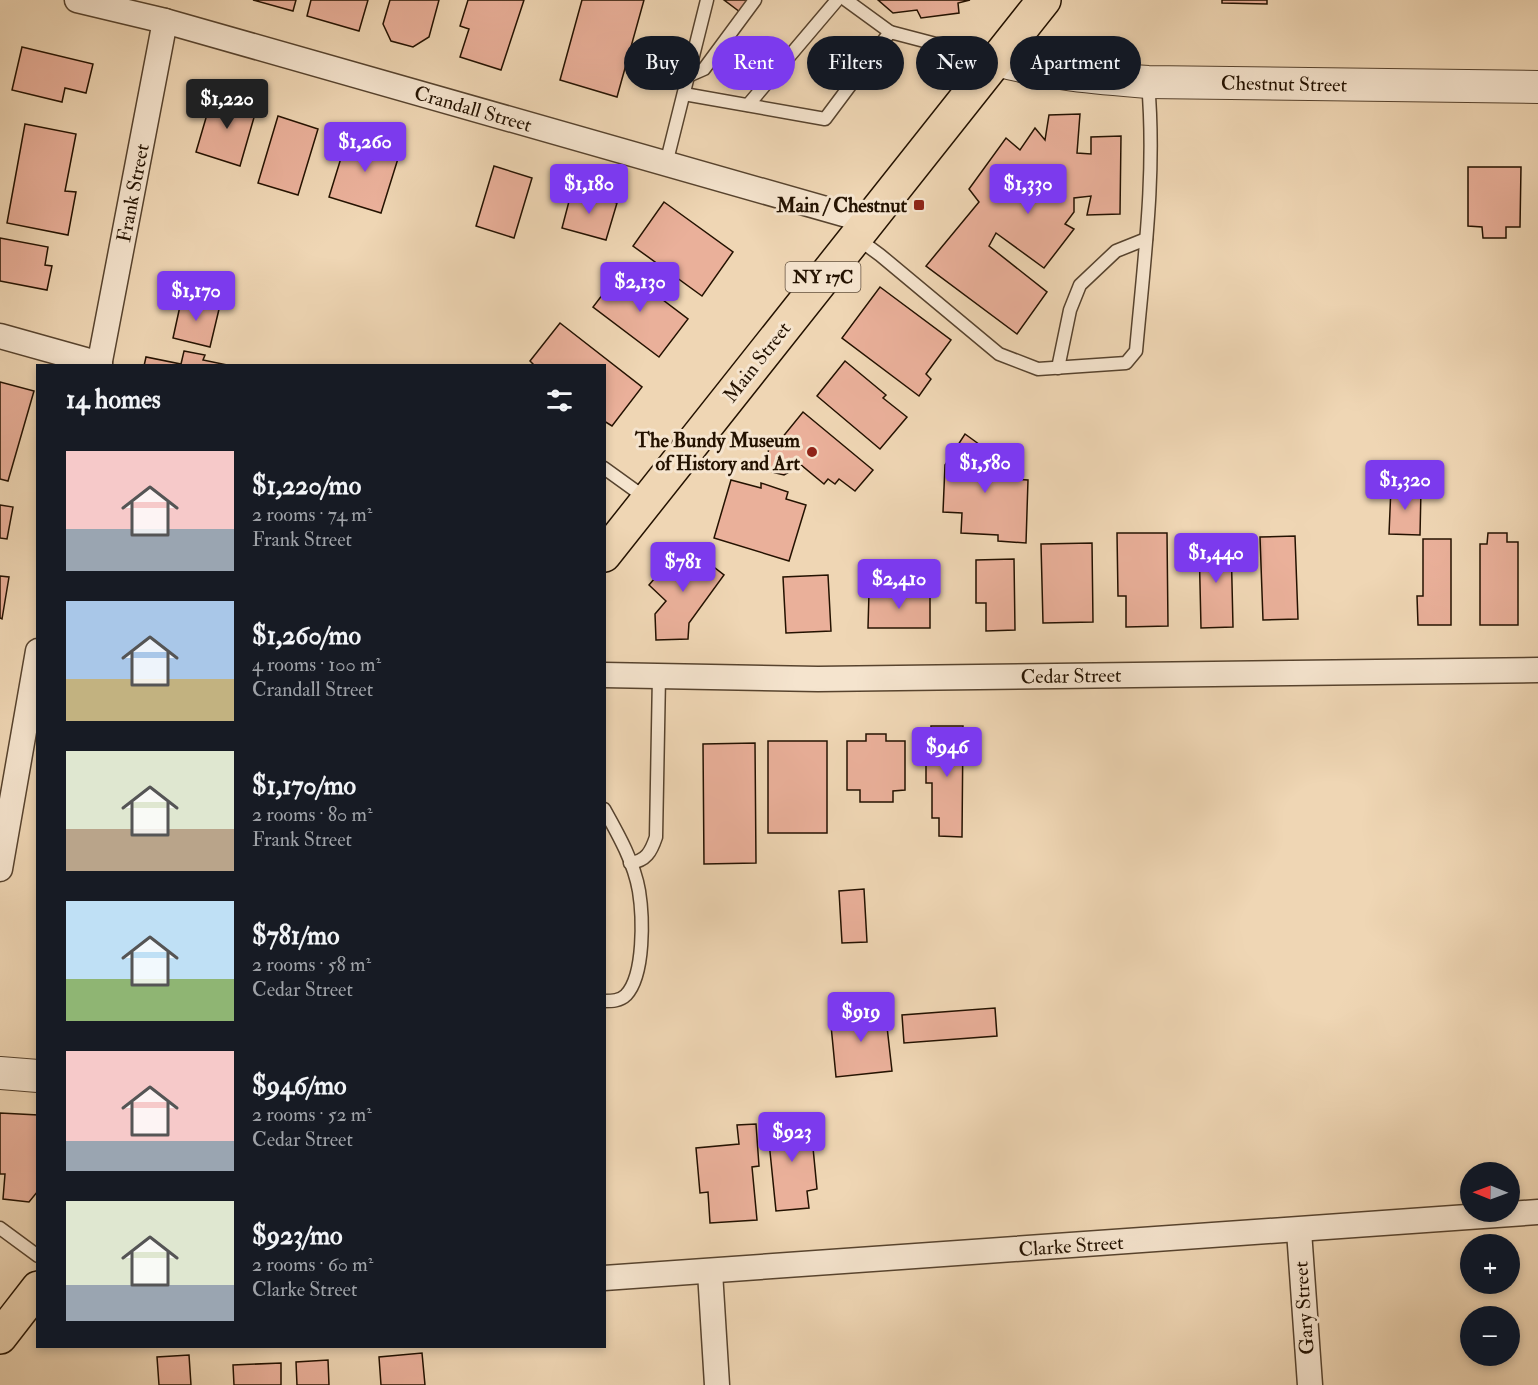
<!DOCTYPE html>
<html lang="en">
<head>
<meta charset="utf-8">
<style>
	body { margin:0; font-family:"IM FELL Double Pica",serif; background:#20242c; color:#f1f3f6; height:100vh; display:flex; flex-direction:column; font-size:22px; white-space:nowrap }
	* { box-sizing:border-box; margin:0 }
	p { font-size:20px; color:#9ea1a6 }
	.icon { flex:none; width:33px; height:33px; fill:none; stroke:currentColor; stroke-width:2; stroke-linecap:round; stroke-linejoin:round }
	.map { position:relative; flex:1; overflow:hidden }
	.drawer { position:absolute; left:36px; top:364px; width:570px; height:984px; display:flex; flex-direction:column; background:#171b24; border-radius:0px; box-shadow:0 3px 9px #0003 }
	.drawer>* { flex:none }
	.guide { position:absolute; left:624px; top:36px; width:570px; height:54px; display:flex; gap:12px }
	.needle { width:39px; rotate:271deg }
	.tools { position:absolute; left:1460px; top:1162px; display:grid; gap:12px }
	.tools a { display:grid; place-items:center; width:60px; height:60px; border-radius:50%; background:#171b24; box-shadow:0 3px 9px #0003; font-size:30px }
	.price { position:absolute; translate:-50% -51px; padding:0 14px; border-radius:6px; background:#7c3aed; color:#fff; font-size:20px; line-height:39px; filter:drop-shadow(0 2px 3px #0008) }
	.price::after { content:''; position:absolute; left:50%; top:36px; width:18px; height:14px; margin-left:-9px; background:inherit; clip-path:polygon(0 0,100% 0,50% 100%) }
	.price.current { background:#222; color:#fff }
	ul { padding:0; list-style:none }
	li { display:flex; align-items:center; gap:18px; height:150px; padding:0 30px }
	li span { display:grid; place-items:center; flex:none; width:168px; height:120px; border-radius:0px; color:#555 }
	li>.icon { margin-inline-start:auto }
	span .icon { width:72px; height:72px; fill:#fffc; stroke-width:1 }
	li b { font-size:26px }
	h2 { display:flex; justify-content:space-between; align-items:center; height:72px; padding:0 30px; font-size:26px }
	.pill { padding:0 21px; border-radius:27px; background:#171b24; box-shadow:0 3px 9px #0003; font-size:21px; line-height:54px }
	.pill.current { background:#7c3aed; color:#fff }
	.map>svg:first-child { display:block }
	.building { fill:#eab09a; stroke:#241201; stroke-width:1.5 }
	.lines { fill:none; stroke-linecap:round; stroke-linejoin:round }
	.service-casing { stroke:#57432e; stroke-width:15 }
	.minor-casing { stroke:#57432e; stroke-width:27 }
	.tertiary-casing { stroke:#57432e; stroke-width:34 }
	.primary-casing { stroke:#241201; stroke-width:36 }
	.service { stroke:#f5e4ce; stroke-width:12 }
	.minor { stroke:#f5e4ce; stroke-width:24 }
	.tertiary { stroke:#f5e4ce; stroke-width:32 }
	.primary { stroke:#efd6b4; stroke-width:33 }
	.poi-dot { fill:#8f2418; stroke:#f5e4ce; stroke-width:2 }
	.labels { text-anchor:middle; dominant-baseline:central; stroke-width:6; stroke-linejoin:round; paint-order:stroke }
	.shield { fill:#f5e4ce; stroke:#63513e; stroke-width:1.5 }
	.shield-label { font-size:18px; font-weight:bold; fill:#241201 }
	.street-label { font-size:20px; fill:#241201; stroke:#f5e4ce }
	.poi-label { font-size:20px; font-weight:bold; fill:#241201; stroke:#f5e4ce; text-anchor:end }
</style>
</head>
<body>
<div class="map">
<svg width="1538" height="1385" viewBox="0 0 1538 1385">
	<rect width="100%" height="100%" fill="#efd6b4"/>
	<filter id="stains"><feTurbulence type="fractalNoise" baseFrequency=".00333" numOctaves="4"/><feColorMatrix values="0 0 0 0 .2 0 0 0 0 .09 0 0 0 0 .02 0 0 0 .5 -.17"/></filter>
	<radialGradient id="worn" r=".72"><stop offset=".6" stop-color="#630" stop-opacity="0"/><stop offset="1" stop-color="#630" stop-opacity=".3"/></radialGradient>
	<!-- building -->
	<g class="building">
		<polygon points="253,0 296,0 293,11"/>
		<polygon points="311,0 368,0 359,31 307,16"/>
		<polygon points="390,0 439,0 429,37 413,47 391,41 383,24"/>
		<polygon points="468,0 524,0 501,70 460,57 469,29 460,26"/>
		<polygon points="582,0 644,0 617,97 560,80"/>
		<polygon points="724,0 749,0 740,12"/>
		<polygon points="878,0 970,0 958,3 959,13 921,18 917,10 893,13"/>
		<polygon points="1222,0 1267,0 1267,4 1222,3"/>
		<polygon points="22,47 93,64 86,93 65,88 62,102 12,90"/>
		<polygon points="213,94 257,107 240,166 196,152"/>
		<polygon points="1080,114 1077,153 1091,154 1091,137 1121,136 1120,214 1087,215 1091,196 1074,198 1074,212 1065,224 1074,229 1044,268 996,233 989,246 1047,292 1017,334 926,266 979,202 969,189 1006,138 1020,150 1035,128 1045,140 1049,115"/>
		<polygon points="278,116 318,129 298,195 258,183"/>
		<polygon points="25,124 76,134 65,191 76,192 68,235 7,223"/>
		<polygon points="349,132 401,149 381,213 329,197"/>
		<polygon points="494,166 532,178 514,238 476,226"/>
		<polygon points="1468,167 1521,167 1520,227 1506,227 1506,238 1483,238 1482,227 1468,226"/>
		<polygon points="572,190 617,203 606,240 562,228"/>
		<polygon points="664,202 733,252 702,296 633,246"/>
		<polygon points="0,238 48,247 45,265 52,266 47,290 0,281"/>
		<polygon points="622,269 688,319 659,357 593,307"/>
		<polygon points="880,287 951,340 926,374 931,379 919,396 842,338"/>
		<polygon points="182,297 220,305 210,347 173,338"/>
		<polygon points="560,323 642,387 612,426 604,421 604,366 535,366 530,361"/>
		<polygon points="184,351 205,355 203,360 232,366 144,366 146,357 181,364"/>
		<polygon points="845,361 886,395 883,398 907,417 880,449 817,396"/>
		<polygon points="0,382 34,391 8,481 0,479"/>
		<polygon points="803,412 873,470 855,491 839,479 835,484 828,479 824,484 801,465 784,475 772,472 766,462 769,448 777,444"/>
		<polygon points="965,434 1009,466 1009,479 1028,480 1026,543 998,541 998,535 961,533 962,513 943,512 945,465"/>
		<polygon points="731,480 761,488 761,483 788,492 786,499 806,505 789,561 714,538"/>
		<polygon points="1391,487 1421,489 1420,535 1389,534"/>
		<polygon points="0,505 13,507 7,539 0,538"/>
		<polygon points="1117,533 1167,533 1168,626 1126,627 1126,596 1118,596"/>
		<polygon points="1488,533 1507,533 1507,542 1518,542 1518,625 1480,625 1480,544 1487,544"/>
		<polygon points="1295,536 1298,619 1263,620 1260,537"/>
		<polygon points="1423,539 1451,539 1451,625 1418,625 1417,596 1423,596"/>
		<polygon points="1231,540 1233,627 1201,628 1199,541"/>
		<polygon points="1092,543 1093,622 1043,623 1041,544"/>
		<polygon points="684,544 724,575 689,623 688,639 656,640 655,614 666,601 649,585"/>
		<polygon points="1014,559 1015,630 986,631 986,603 976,603 976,560"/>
		<polygon points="828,575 831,631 786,633 783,577"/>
		<polygon points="0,576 9,577 2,619 0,618"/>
		<polygon points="930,591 930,628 868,628 869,592"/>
		<polygon points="931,726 963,726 962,837 939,836 939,818 932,818 932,783 926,783 926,763 930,763"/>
		<polygon points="866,734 886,734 886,741 905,741 905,790 893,791 893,802 860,802 860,790 847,790 847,741 866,741"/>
		<rect x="768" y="741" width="59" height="92"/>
		<polygon points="755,743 756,863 704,864 703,744"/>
		<polygon points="864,889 867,942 842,943 839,891"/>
		<polygon points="995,1008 997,1036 904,1043 902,1015"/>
		<polygon points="885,1009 892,1071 836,1077 830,1015"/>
		<polygon points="0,1113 38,1115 38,1191 29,1202 3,1199 5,1174 0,1174"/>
		<polygon points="810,1117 817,1189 807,1191 809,1208 776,1211 767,1122"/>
		<polygon points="756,1124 759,1166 752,1167 757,1220 710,1223 708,1192 700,1193 696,1148 739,1144 737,1125"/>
		<polygon points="422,1353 425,1385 381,1385 379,1357"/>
		<polygon points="189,1355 191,1385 159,1385 157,1357"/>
		<polygon points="328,1360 329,1385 297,1385 296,1362"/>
		<polygon points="281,1363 281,1385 234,1385 233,1365"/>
	</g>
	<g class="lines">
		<defs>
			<g id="service">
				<polyline points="846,0 890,32"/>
				<polyline points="688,76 704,69 755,0"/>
				<polyline points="684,94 825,119 890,32 993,59"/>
				<polyline points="748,105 837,0"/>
				<polyline points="666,164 707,0"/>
				<path d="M 857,238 L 880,255 L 999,354 L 1038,369 L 1126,363 L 1136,351 C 1144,261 1156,173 1148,83"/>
				<polyline points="1058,368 1070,310 1080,285 1116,251 1146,239"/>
				<polyline points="604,468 647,499"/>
				<path d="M 604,809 C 618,834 634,862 639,891 C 643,916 645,975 626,995 C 620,1001 612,1001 604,1001"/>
				<path d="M 630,863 C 646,861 651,852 656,837 L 659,676"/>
				<polyline points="0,1228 38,1256"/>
			</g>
			<g id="minor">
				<polyline points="77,0 165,21 868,221"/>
				<polyline points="0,336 100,364"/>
				<polyline points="99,366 165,21"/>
				<polyline points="604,675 818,679 1538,670"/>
				<polyline points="0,869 38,651"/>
				<polyline points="1299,1231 1310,1385"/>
				<polyline points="710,1272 717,1385"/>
				<polyline points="604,1278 1538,1212"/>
			</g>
			<g id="tertiary">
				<path d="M 997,60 C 1049,74 1094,78 1148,82 L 1538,87"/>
				<polyline points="0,1073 38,1076"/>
			</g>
			<g id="primary">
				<polyline points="604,555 1044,0"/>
				<polyline points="0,1337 38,1288"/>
			</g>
		</defs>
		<!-- service casing -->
		<use href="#service" class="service-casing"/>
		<!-- minor casing -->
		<use href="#minor" class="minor-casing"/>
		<!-- tertiary casing -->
		<use href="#tertiary" class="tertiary-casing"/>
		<!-- primary casing -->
		<use href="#primary" class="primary-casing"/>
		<!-- service -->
		<use href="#service" class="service"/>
		<!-- minor -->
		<use href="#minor" class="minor"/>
		<!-- tertiary -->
		<use href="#tertiary" class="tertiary"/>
		<!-- primary -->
		<use href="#primary" class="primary"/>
	</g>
	<!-- markers -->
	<g class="poi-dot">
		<rect x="913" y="199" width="12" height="12" rx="3"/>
		<circle cx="812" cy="452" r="6"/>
	</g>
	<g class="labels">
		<!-- shield labels -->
		<rect class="shield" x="785.5" y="262" width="75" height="30" rx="4.5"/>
		<g class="shield-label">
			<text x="823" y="277">NY 17C</text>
		</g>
		<!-- street labels -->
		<g class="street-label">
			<text transform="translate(1284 84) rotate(1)">Chestnut Street</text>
			<text transform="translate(473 109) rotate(16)">Crandall Street</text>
			<text transform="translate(133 193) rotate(-79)">Frank Street</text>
			<text transform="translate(757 362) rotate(-52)">Main Street</text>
			<text transform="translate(1071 676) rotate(-1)">Cedar Street</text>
			<text transform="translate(1071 1246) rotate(-4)">Clarke Street</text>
			<text transform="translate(1304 1308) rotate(-94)">Gary Street</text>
		</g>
		<!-- poi labels -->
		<g class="poi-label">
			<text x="907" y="205">Main / Chestnut</text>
			<text x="800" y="440">The Bundy Museum<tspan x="800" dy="23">of History and Art</tspan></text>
		</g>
	</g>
	<rect width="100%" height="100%" filter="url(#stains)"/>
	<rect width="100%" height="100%" fill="url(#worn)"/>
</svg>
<div class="tools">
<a><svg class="needle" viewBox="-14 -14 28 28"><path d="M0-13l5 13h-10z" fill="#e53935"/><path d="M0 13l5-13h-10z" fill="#9ea1a6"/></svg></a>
<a>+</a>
<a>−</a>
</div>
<b class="price current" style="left:227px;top:130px">$1,220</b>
<b class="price" style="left:365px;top:173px">$1,260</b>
<b class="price" style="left:589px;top:215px">$1,180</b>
<b class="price" style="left:1028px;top:215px">$1,330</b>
<b class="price" style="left:640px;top:313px">$2,130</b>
<b class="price" style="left:196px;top:322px">$1,170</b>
<b class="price" style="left:985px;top:494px">$1,580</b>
<b class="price" style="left:1405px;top:511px">$1,320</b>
<b class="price" style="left:1216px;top:584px">$1,440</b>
<b class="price" style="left:683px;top:593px">$781</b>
<b class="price" style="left:899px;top:610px">$2,410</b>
<b class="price" style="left:947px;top:778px">$946</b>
<b class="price" style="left:861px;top:1043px">$919</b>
<b class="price" style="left:792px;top:1163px">$923</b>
<div class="guide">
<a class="pill">Buy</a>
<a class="pill current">Rent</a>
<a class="pill">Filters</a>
<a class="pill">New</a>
<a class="pill">Apartment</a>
</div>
<section class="drawer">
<h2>14 homes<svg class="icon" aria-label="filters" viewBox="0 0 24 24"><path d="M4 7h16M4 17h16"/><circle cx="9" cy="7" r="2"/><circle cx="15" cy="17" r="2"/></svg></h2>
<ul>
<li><span style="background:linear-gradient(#f6c9c9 65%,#9aa5b1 0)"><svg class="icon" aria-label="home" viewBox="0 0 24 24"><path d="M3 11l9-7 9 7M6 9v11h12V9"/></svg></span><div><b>$1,220/mo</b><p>2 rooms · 74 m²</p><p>Frank Street</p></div></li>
<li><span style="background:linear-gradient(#a9c7e8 65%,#c2b280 0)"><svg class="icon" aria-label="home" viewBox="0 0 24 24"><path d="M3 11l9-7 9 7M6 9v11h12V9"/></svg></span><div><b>$1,260/mo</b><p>4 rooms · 100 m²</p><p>Crandall Street</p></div></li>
<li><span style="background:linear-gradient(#dfe7d0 65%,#b9a48a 0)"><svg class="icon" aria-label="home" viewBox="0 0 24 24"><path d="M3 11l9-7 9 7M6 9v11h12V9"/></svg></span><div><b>$1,170/mo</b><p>2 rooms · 80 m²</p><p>Frank Street</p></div></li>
<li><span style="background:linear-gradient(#bfe0f5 65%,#8fb573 0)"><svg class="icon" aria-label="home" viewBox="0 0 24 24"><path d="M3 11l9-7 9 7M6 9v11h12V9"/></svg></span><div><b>$781/mo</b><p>2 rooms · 58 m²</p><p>Cedar Street</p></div></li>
<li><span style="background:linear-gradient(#f6c9c9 75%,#9aa5b1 0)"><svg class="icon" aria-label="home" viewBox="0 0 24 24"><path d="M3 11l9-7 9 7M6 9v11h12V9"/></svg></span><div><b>$946/mo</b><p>2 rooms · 52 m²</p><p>Cedar Street</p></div></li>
<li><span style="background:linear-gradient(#dfe7d0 70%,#9aa5b1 0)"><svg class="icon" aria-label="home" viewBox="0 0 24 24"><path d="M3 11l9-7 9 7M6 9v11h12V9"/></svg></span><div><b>$923/mo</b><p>2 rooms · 60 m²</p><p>Clarke Street</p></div></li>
</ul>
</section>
</div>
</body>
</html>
